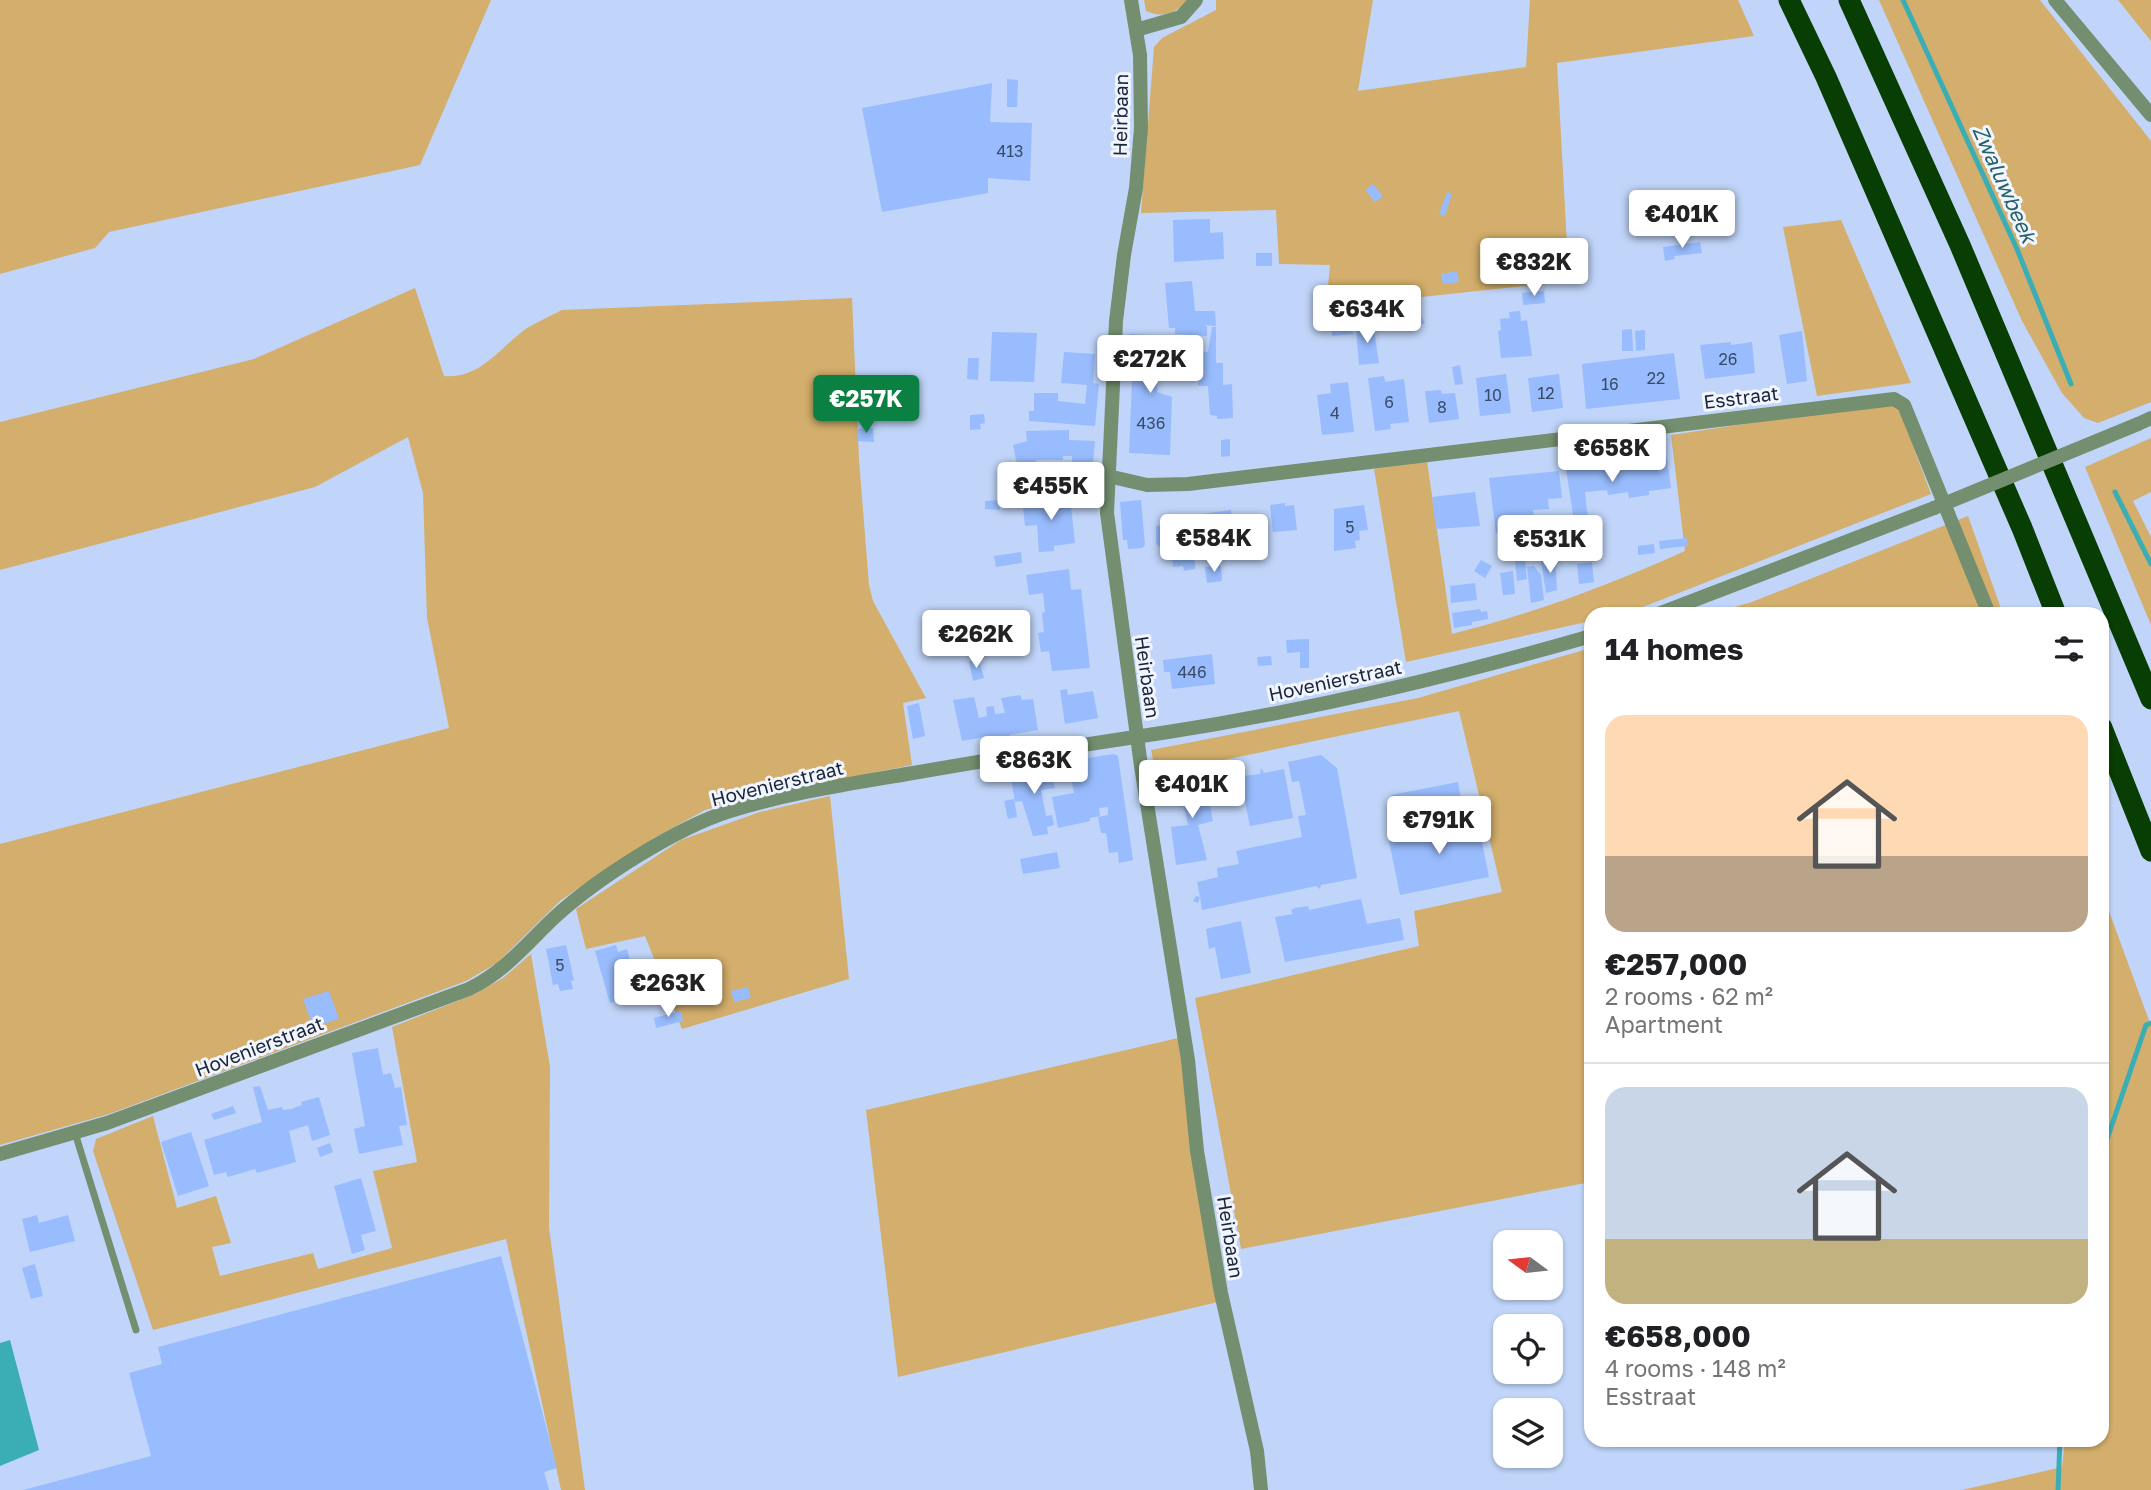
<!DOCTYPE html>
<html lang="en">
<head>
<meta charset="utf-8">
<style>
	body { margin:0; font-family:"Golos Text",sans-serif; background:#f2f2f2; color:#202124; height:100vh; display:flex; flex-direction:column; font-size:26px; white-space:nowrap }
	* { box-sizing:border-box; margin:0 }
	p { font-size:23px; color:#757577 }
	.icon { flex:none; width:38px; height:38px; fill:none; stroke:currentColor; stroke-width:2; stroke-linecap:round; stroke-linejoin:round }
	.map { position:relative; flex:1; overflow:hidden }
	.drawer { position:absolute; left:1584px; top:607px; width:525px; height:840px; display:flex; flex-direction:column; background:#fff; border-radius:21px; box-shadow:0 2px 5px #0004 }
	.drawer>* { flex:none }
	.needle { width:46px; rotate:285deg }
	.buttons { position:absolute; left:1493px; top:1230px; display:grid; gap:14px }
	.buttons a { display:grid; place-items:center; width:70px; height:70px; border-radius:14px; background:#fff; box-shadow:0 2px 5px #0004; font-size:35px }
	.price { position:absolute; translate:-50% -60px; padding:0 16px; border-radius:7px; background:#fff; color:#222; font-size:23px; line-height:46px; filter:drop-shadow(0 2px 4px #0008) }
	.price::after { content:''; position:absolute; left:50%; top:42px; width:21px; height:16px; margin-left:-10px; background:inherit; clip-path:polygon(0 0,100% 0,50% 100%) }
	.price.current { background:#0b8043; color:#fff }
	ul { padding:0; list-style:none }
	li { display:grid; align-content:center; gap:14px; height:371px; padding:0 21px }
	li+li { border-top:2px solid #e0e0e0 }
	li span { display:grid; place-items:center; height:217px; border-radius:21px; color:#555 }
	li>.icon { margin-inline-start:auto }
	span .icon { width:126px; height:126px; fill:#fffc; stroke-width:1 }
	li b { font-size:30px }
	h2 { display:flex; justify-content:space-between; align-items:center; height:84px; padding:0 21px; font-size:30px }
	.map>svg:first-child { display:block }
	.green { fill:#d3ae6c }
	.water { fill:#3baeb5 }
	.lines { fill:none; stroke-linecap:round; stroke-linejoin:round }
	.stream { stroke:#3baeb5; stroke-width:5 }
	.building { fill:#98bcfd }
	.service { stroke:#738f6f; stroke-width:7 }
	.minor { stroke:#738f6f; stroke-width:14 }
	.motorway { stroke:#083d03; stroke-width:21 }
	.minor-bridge { stroke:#738f6f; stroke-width:14 }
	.labels { text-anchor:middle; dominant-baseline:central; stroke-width:6; stroke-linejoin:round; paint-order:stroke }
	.number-label { font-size:16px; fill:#3a4b68 }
	.street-label { font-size:19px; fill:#1b2536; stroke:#f0f5ff }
	.water-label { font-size:21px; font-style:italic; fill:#256267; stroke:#f0f5ff }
</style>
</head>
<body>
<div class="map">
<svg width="2151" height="1490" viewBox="0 0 2151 1490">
	<rect width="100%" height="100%" fill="#c0d5f9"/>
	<!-- green -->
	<g class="green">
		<polygon points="0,0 491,0 420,165 109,232 95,248 0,274"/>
		<path d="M 1144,0 L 1189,0 C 1175,13 1164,19 1146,11 Z"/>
		<polygon points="1216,0 1373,0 1358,91 1526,67 1530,0 1738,0 1754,36 1557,63 1569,281 1366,303 1364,291 1327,296 1330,265 1279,264 1276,210 1141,213 1154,47 1162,38 1216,10"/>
		<polygon points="1879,0 2040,0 2151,141 2151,402 2098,423 2084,418 2062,393 2022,321"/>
		<polygon points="2118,0 2151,0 2151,41"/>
		<polygon points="1841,220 1911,383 1817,396 1783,227"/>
		<path d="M 415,288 L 444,376 C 479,379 498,350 523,331 C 534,323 549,317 562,310 L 852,298 L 859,460 L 869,585 L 873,601 L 926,698 L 903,703 L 912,765 L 756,796 L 705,810 L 654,838 L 561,900 L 497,963 L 466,981 L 109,1114 L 0,1145 L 0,844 L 449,728 L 427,618 L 423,493 L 408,437 L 315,487 L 0,570 L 0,422 L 254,359 Z"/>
		<path d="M 1891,402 L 1897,403 L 1931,494 L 1625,614 L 1591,614 L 1591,621 L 1406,662 L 1374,469 L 1427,461 L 1452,634 C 1532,614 1610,585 1685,551 L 1671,435 Z"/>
		<polygon points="2151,438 2151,492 2133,501 2151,537 2151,625 2085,467"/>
		<polygon points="1968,516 2003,614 1709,614 1752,602"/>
		<polygon points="1591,648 1591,1182 1241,1249 1195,998 1419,946 1414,911 1502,892 1459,711 1156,774 1151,750 1418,698"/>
		<polygon points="830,796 849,979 682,1029 645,936 586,949 576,909 681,840 760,812"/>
		<polygon points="2102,892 2151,1026 2151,1490 1962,1490 2062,1467 2065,1440 2102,1440"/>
		<polygon points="531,954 550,1067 549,1228 585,1490 561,1490 506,1239 153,1330 93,1151 96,1139 153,1116 177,1208 216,1196 231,1243 212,1247 220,1276 313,1253 318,1269 392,1248 373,1171 417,1162 392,1027 475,994 503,978"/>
		<polygon points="1178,1038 1218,1302 898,1377 866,1110"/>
	</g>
	<!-- water -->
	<polygon class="water" points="10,1340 39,1450 0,1466 0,1343"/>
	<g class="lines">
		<!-- stream -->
		<g class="stream">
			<polyline points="1903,0 2017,249 2071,384"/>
			<polyline points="2115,492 2151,564"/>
			<polyline points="2102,1154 2146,1025 2151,1023"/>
			<polyline points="2058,1490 2060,1440"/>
		</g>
	</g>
	<!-- building -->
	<g class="building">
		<polygon points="1007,79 1018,80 1017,107 1007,107"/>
		<polygon points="992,83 990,122 1032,123 1030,181 988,178 988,193 882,212 862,108"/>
		<polygon points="1373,184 1383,196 1375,202 1365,190"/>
		<polygon points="1447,192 1452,194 1445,216 1439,214"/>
		<polygon points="1210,219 1210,233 1223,232 1224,259 1174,262 1173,220"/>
		<polygon points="1700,242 1702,253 1674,256 1675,259 1665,261 1663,247"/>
		<rect x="1256" y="253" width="16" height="13"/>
		<polygon points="1457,271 1459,282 1443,284 1441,274"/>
		<polygon points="1192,281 1195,311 1215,311 1216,326 1204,325 1207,326 1207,336 1175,334 1175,328 1169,328 1165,283"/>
		<polygon points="1358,288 1381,288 1381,301 1358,302 1358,308 1350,309 1353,334 1332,336 1331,297 1358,297"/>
		<polygon points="1394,289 1395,298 1382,300 1382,291"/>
		<polygon points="1544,291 1545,303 1523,305 1522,293"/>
		<polygon points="1418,310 1425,323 1415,328 1409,315"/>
		<polygon points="1520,311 1521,321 1527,320 1532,356 1501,358 1498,331 1501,330 1500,319 1510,318 1509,312"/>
		<polygon points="1373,324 1379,363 1359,365 1356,326"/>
		<polygon points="1212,327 1216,327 1216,363 1223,363 1223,385 1232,384 1233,418 1217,419 1217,416 1210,415 1208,386 1198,386 1199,351 1208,352"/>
		<polygon points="1632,329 1633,351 1622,351 1622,330"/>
		<polygon points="1645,330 1645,350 1636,351 1635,331"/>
		<polygon points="1802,331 1807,381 1787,384 1779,335"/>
		<polygon points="992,332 1037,333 1034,382 990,381"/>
		<polygon points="1130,334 1176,336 1175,349 1167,349 1165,372 1158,371 1157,392 1172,397 1170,455 1129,453 1133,358 1128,358"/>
		<polygon points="1731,342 1731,345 1752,342 1755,373 1705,379 1700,345"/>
		<polygon points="1064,352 1095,354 1093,383 1099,384 1095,426 1029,421 1029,411 1034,411 1034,393 1058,393 1058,401 1085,404 1087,385 1061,383"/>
		<polygon points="1674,353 1680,399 1586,409 1582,364"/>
		<polygon points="968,358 979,358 978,380 967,379"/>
		<polygon points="1460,365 1463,384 1455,385 1452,367"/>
		<polygon points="1506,374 1511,413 1480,416 1476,378"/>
		<polygon points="1559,374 1563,408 1532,412 1528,378"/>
		<polygon points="1384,376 1385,382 1404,379 1409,422 1390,424 1391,429 1375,431 1368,378"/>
		<polygon points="1348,382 1354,432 1322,435 1317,395 1331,393 1330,384"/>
		<polygon points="1441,390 1442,394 1455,393 1459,419 1429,423 1425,391"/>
		<polygon points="984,414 985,423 980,424 981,429 970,430 970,415"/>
		<polygon points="873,428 874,442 858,441 858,429"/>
		<polygon points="1069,430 1069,440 1095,441 1093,464 1072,462 1072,456 1063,456 1063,460 1036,460 1040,485 1013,487 1011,465 1017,464 1013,445 1027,441 1026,431"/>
		<polygon points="1230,439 1230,456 1221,457 1221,440"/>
		<polygon points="1579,453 1581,468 1667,458 1671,488 1649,491 1649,495 1629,498 1628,492 1608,495 1607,490 1585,492 1590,538 1577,540 1564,456"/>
		<polygon points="1559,471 1562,498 1548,499 1549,509 1533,510 1534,519 1520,520 1522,539 1511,540 1510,531 1496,533 1489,478"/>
		<polygon points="1475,492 1480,526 1436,529 1432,497"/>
		<polygon points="1070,497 1075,543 1054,546 1054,551 1039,552 1037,525 1025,526 1023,506 1035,501"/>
		<polygon points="999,500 1000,510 985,509 985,501"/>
		<polygon points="1141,500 1145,545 1142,548 1128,549 1127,540 1123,540 1120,502"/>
		<polygon points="1285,503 1285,506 1294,505 1297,530 1273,532 1270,505"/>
		<polygon points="1364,505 1368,530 1359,531 1360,540 1355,541 1356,548 1334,551 1334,509"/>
		<polygon points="1231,510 1234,535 1222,537 1222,543 1205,544 1204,531 1195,532 1194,515"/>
		<polygon points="1188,521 1195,564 1195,569 1184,571 1183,566 1173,567 1171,547 1162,549 1156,544 1156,526"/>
		<polygon points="1687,538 1688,546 1660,549 1659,541"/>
		<polygon points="1654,544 1655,553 1638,555 1638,546"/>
		<polygon points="1021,552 1022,563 996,567 994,556"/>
		<polygon points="1555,559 1557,590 1546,593 1541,561"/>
		<polygon points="1481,560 1492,566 1485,578 1474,571"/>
		<polygon points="1525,560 1527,579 1517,581 1515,561"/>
		<polygon points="1592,562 1594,582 1579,584 1577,564"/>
		<polygon points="1221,566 1222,581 1207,583 1205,567"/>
		<polygon points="1534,566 1541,575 1544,600 1531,603 1527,567"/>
		<polygon points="1069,569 1071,590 1081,589 1090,668 1052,671 1049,651 1041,652 1038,633 1044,632 1042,613 1045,612 1043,593 1029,595 1026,575"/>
		<polygon points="1513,571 1515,594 1503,595 1500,573"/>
		<polygon points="1475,583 1477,600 1451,603 1450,586"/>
		<polygon points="1480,609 1481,612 1487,611 1488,619 1472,622 1472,625 1454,628 1452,613"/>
		<polygon points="952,624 955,637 939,641 936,627"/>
		<polygon points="1309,639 1309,668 1300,668 1300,652 1287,653 1286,640"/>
		<polygon points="1212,654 1215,684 1172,689 1170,672 1164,672 1163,660"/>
		<polygon points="1271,656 1272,665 1258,666 1257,657"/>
		<polygon points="979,659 984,678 973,681 969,661"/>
		<polygon points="1067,689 1068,695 1093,691 1098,718 1065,724 1060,690"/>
		<polygon points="1020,695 1022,700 1033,699 1038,730 1009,735 1012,745 1000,748 987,750 984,737 962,741 953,700 974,697 979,718 987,716 986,707 994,706 995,714 1005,713 1001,698"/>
		<polygon points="919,703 925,736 913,739 907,706"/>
		<polygon points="1114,754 1118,756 1133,860 1119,863 1118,852 1109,853 1106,833 1101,833 1098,817 1108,815 1108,807 1080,810 1099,808 1100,816 1090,818 1090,821 1058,828 1052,797 1074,793 1068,761"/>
		<polygon points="1321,755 1337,768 1357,878 1321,885 1320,889 1316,886 1202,910 1200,897 1198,903 1193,901 1196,896 1200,897 1197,882 1218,877 1217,868 1239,864 1236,851 1302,837 1298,816 1306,815 1299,781 1292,782 1288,762"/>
		<polygon points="1050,765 1055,788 1041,790 1046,816 1052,815 1054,825 1047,827 1048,834 1033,836 1022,801 1015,802 1010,772"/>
		<polygon points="1261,768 1264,773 1284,769 1293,818 1250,826 1243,792 1237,793 1234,777 1260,774"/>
		<polygon points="1204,775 1213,821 1198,825 1207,860 1176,865 1171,827 1188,825 1184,806 1180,807 1175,780"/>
		<polygon points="1458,782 1464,815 1398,830 1391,795"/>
		<polygon points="1014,799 1017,817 1008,819 1004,801"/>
		<polygon points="1477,817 1489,877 1400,895 1388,836"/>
		<polygon points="1057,852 1060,868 1023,874 1020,859"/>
		<polygon points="1361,899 1367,924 1400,918 1404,940 1285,962 1275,917 1293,914 1291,910 1295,908 1308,906 1309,910"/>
		<polygon points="1241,921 1251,973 1221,979 1215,947 1209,949 1206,929"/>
		<polygon points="566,945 574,980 571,981 573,989 560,991 558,984 553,985 546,949"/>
		<polygon points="616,945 618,952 627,949 633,972 626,974 632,997 610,1003 595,951"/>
		<polygon points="748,987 751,998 734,1002 731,991"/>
		<polygon points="329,991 339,1019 313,1027 303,999"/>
		<polygon points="681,1011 683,1021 656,1028 654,1018"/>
		<polygon points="378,1048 383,1075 391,1073 395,1088 401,1087 407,1125 399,1126 403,1145 359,1154 354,1129 365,1126 352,1053"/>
		<polygon points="260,1086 268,1110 282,1107 283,1110 291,1109 302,1105 301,1102 319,1097 330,1135 312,1141 308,1125 289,1131 296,1162 257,1173 255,1169 228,1177 226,1172 214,1175 204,1140 262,1122 253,1087"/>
		<polygon points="233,1106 236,1113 214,1120 211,1114"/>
		<polygon points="191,1132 209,1186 178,1196 161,1142"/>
		<polygon points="330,1143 333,1152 320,1157 317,1148"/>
		<polygon points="361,1178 376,1231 361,1235 365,1250 352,1254 334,1186"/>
		<polygon points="37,1215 39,1223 68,1215 75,1241 30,1252 22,1219"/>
		<polygon points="501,1256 557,1468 544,1472 549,1490 23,1490 151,1456 129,1373 162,1364 158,1347"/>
		<polygon points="35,1264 43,1296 31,1299 22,1268"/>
	</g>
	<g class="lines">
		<!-- service -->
		<polyline class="service" points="75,1133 136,1330"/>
		<!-- minor -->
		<g class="minor">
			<polyline points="1131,0 1140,55 1141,128 1136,188 1124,255 1116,321 1107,513 1141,766 1188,1060 1197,1151 1221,1293 1257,1451 1261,1490"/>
			<polyline points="2055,0 2151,115"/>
			<polyline points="1136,30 1181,17 1196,0"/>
			<polyline points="2138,424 2151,418"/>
			<polyline points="1108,476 1147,485 1188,484 1894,399 1904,405 1989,614"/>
			<polyline points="1658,614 1934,508"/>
			<path d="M 0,1154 L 107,1123 L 469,989 C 506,971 527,943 556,916 C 598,878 676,828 730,811 C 788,793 848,784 907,774 C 994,759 1081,745 1168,732 C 1311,710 1453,676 1591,636"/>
		</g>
		<!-- motorway -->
		<g class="motorway">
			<polyline points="1789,0 1826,77 2022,528 2056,614"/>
			<polyline points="1849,0 1960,245 2151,699"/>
			<polyline points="2102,728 2151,851"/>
		</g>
		<!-- minor-bridge -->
		<polyline class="minor-bridge" points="1934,508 2138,424"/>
	</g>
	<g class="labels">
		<!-- number labels -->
		<g class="number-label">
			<text x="1010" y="151">413</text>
			<text x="1728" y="359">26</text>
			<text x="1656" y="378">22</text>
			<text x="1610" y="384">16</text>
			<text x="1546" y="393">12</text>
			<text x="1493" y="395">10</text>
			<text x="1389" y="402">6</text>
			<text x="1442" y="407">8</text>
			<text x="1335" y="413">4</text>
			<text x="1151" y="423">436</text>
			<text x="1350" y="527">5</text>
			<text x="1192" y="672">446</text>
			<text x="560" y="965">5</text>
		</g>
		<!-- street labels -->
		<g class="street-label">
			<text transform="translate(1120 115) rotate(-89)">Heirbaan</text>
			<text transform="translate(1741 397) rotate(-7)">Esstraat</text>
			<text transform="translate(1148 677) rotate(82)">Heirbaan</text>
			<text transform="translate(1335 680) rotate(-12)">Hovenierstraat</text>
			<text transform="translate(777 783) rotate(-14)">Hovenierstraat</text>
			<text transform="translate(259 1046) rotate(-21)">Hovenierstraat</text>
			<text transform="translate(1231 1237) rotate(81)">Heirbaan</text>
		</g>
		<!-- water labels -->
		<g class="water-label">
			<text transform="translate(2005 184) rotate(66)">Zwaluwbeek</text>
		</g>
	</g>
</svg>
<div class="buttons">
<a><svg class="needle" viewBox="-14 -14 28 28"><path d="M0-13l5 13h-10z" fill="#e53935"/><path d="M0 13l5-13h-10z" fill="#757577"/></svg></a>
<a><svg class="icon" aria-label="locate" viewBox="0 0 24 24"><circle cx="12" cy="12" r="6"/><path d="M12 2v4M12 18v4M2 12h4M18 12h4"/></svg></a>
<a><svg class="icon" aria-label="layers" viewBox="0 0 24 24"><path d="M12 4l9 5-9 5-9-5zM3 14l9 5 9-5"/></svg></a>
</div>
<b class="price" style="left:1682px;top:250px">€401K</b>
<b class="price" style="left:1534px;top:298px">€832K</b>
<b class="price" style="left:1367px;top:345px">€634K</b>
<b class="price" style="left:1150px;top:395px">€272K</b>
<b class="price current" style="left:866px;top:435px">€257K</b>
<b class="price" style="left:1612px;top:484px">€658K</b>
<b class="price" style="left:1051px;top:522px">€455K</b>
<b class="price" style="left:1214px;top:574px">€584K</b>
<b class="price" style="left:1550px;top:575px">€531K</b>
<b class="price" style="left:976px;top:670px">€262K</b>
<b class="price" style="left:1034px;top:796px">€863K</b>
<b class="price" style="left:1192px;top:820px">€401K</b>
<b class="price" style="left:1439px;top:856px">€791K</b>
<b class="price" style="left:668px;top:1019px">€263K</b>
<section class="drawer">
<h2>14 homes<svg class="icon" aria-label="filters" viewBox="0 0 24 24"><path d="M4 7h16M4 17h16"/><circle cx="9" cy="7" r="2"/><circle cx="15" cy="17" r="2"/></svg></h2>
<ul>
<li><span style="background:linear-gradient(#ffd9b3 65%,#b9a48a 0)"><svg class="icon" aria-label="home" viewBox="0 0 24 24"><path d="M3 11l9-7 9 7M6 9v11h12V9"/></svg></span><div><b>€257,000</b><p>2 rooms · 62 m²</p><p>Apartment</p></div></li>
<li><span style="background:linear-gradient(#c9d6e8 70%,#c2b280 0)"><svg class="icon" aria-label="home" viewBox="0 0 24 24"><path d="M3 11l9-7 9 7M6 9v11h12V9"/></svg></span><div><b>€658,000</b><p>4 rooms · 148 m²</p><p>Esstraat</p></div></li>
</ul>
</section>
</div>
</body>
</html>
